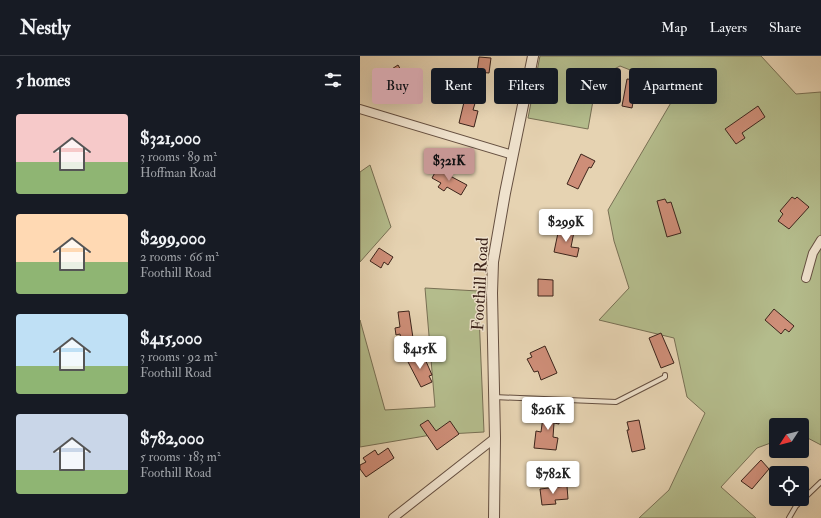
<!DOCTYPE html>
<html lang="en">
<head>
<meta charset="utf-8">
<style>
	body { margin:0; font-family:"IM FELL Double Pica",serif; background:#20242c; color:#f1f3f6; height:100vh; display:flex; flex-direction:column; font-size:15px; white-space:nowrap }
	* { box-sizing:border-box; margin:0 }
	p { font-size:13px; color:#9ea1a6 }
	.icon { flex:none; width:22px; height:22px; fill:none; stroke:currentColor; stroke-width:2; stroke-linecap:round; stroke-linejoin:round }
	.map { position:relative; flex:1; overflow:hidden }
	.sheet { display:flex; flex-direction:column; background:#171b24; width:360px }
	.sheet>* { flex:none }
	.banner { position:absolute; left:12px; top:12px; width:380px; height:36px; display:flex; gap:8px }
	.needle { width:26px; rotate:234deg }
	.buttons { position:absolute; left:409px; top:362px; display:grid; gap:8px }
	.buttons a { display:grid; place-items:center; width:40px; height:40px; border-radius:4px; background:#171b24; box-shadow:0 4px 16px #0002; font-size:20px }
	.price { position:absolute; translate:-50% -34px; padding:0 9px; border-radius:4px; background:#fff; color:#222; font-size:13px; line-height:26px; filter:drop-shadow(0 1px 2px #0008) }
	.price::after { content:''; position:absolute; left:50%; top:24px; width:12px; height:9px; margin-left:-6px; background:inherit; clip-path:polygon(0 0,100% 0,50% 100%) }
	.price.selected { background:#c59692; color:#111 }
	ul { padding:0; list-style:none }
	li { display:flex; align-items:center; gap:12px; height:100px; padding:0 16px }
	li span { display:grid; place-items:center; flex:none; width:112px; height:80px; border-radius:4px; color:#555 }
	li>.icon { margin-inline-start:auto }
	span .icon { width:48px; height:48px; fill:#fffc; stroke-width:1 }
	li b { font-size:17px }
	h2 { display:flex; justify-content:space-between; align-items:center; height:48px; padding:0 16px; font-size:17px }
	.tag { padding:0 14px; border-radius:4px; background:#171b24; box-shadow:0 4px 16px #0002; font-size:14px; line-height:36px }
	.tag.selected { background:#c59692; color:#111 }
	header { display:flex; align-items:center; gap:24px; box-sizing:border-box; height:56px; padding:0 20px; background:#171b24; border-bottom:1px solid #363941 }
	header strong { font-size:19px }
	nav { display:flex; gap:22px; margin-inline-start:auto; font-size:14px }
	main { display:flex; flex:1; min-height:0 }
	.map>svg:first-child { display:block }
	.green { fill:#b4bc8c; stroke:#787054 }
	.building { fill:#ce8e78; stroke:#3c241b }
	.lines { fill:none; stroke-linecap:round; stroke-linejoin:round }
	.service-casing { stroke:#665041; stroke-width:6 }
	.minor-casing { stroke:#665041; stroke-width:10 }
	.tertiary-casing { stroke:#665041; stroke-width:12 }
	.service { stroke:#efe2cd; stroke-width:4 }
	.minor { stroke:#efe2cd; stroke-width:8 }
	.tertiary { stroke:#efe2cd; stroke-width:10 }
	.labels { text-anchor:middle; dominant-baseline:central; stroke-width:3; stroke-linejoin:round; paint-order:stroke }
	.street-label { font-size:17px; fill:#3c241b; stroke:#efe2cd }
</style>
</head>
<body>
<header>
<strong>Nestly</strong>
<nav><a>Map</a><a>Layers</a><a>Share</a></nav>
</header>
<main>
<section class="sheet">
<h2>5 homes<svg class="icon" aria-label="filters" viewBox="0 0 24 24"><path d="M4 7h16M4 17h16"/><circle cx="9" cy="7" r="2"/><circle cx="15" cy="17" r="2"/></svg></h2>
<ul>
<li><span style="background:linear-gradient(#f6c9c9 60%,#8fb573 0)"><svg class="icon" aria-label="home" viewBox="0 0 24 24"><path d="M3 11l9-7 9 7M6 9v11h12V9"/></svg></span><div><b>$321,000</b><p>3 rooms · 89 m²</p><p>Hoffman Road</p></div></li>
<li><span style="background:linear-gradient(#ffd9b3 60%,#8fb573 0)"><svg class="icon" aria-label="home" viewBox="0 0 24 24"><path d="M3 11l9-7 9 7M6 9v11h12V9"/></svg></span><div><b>$299,000</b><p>2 rooms · 66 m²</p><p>Foothill Road</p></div></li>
<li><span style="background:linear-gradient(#bfe0f5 65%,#8fb573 0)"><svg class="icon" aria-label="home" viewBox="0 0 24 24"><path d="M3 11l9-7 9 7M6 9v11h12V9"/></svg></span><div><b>$415,000</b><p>3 rooms · 92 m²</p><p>Foothill Road</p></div></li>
<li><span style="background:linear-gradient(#c9d6e8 70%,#8fb573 0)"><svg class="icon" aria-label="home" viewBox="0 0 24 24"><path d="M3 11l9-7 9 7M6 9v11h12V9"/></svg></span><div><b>$782,000</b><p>5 rooms · 183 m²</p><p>Foothill Road</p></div></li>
</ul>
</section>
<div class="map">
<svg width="461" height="462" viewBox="0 0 461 462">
	<rect width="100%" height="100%" fill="#e6d3b2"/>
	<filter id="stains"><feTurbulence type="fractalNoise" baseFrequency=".005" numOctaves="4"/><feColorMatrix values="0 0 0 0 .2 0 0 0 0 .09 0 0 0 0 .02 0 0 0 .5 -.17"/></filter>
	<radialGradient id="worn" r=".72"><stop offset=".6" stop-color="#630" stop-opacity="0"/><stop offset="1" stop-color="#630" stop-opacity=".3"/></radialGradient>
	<!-- green -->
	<g class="green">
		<polygon points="180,0 401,0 436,38 461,36 461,389 442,379 442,369 416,369 416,385 397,392 361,431 396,462 279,462 309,434 345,357 327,341 314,282 239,264 269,232 254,185 248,154 319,33 260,10 237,22 228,73 168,62"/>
		<polygon points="10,109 31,171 0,206 0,116"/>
		<polygon points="65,232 118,235 124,376 71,379 0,391 0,264 25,354 75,351"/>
	</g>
	<!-- building -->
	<g class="building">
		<polygon points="119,1 131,2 129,17 117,16"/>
		<polygon points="38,9 46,23 31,31 33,34 24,39 16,26 25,20 24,18"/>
		<polygon points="267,23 277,24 272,52 262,50"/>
		<polygon points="105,42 116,44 113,54 118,55 114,71 99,67"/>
		<polygon points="398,50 405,61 382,77 385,82 376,88 365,73"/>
		<polygon points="221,98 235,105 231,112 229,111 218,133 207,128"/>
		<polygon points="77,113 107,129 101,139 87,131 84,135 78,131 81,127 72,122"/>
		<polygon points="432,141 435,143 437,141 449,151 429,173 418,165 423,158 420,155"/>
		<polygon points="305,143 307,147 311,146 321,177 307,181 297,145"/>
		<polygon points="199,172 214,176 211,191 219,192 217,201 194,196"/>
		<polygon points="19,192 33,201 28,209 24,206 21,212 10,205"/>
		<polygon points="178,223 193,224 193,240 178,240"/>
		<polygon points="414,253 434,270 429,276 425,273 421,278 405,264"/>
		<polygon points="49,255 53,282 41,284 40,278 36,279 35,272 40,271 38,256"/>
		<polygon points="301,277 314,307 301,312 289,282"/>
		<polygon points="185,290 197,317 181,324 178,315 174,316 167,303 172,301 170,297"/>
		<polygon points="58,298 61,305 65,303 72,319 69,320 72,326 61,331 47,304"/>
		<polygon points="184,353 200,355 199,368 194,367 193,381 198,382 196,394 174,392 176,375 181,376"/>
		<polygon points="68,364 76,375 90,365 99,378 77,394 60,369"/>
		<polygon points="279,364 285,393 272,396 267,374 269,374 267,366"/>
		<polygon points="28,392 34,402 6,421 0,413 0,409 6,406 3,402 15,394 18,399"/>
		<polygon points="401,404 409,413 392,433 381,425"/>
		<polygon points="207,430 208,443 195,444 196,448 182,449 180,433"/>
	</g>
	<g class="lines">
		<defs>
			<g id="service">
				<polyline points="134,341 256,346 305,321 305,319"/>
				<polyline points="429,462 436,450 461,426"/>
			</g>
			<g id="minor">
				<polyline points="0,53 153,99"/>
				<polyline points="446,222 453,197 461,184"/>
				<polyline points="33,462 135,382"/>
			</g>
			<polyline id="tertiary" points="134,462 135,382 132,237 133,206 145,137 173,0"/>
		</defs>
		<!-- service casing -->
		<use href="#service" class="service-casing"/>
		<!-- minor casing -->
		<use href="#minor" class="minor-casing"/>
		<!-- tertiary casing -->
		<use href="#tertiary" class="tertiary-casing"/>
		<!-- service -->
		<use href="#service" class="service"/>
		<!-- minor -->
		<use href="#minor" class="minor"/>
		<!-- tertiary -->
		<use href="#tertiary" class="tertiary"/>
	</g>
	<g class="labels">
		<!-- street labels -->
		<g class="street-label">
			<text transform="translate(120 228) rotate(-87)">Foothill Road</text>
		</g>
	</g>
	<rect width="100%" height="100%" filter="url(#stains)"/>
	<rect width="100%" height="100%" fill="url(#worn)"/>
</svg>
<div class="buttons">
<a><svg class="needle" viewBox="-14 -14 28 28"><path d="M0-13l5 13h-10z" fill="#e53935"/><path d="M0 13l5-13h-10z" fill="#9ea1a6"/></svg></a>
<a><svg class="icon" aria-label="locate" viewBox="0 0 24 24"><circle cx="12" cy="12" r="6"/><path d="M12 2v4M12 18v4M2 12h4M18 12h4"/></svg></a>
</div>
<b class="price selected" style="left:89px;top:126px">$321K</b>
<b class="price" style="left:206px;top:187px">$299K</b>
<b class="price" style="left:60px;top:314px">$415K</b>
<b class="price" style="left:188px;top:375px">$261K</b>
<b class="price" style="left:193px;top:439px">$782K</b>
<div class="banner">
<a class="tag selected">Buy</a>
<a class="tag">Rent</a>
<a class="tag">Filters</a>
<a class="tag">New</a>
<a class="tag">Apartment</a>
</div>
</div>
</main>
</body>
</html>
